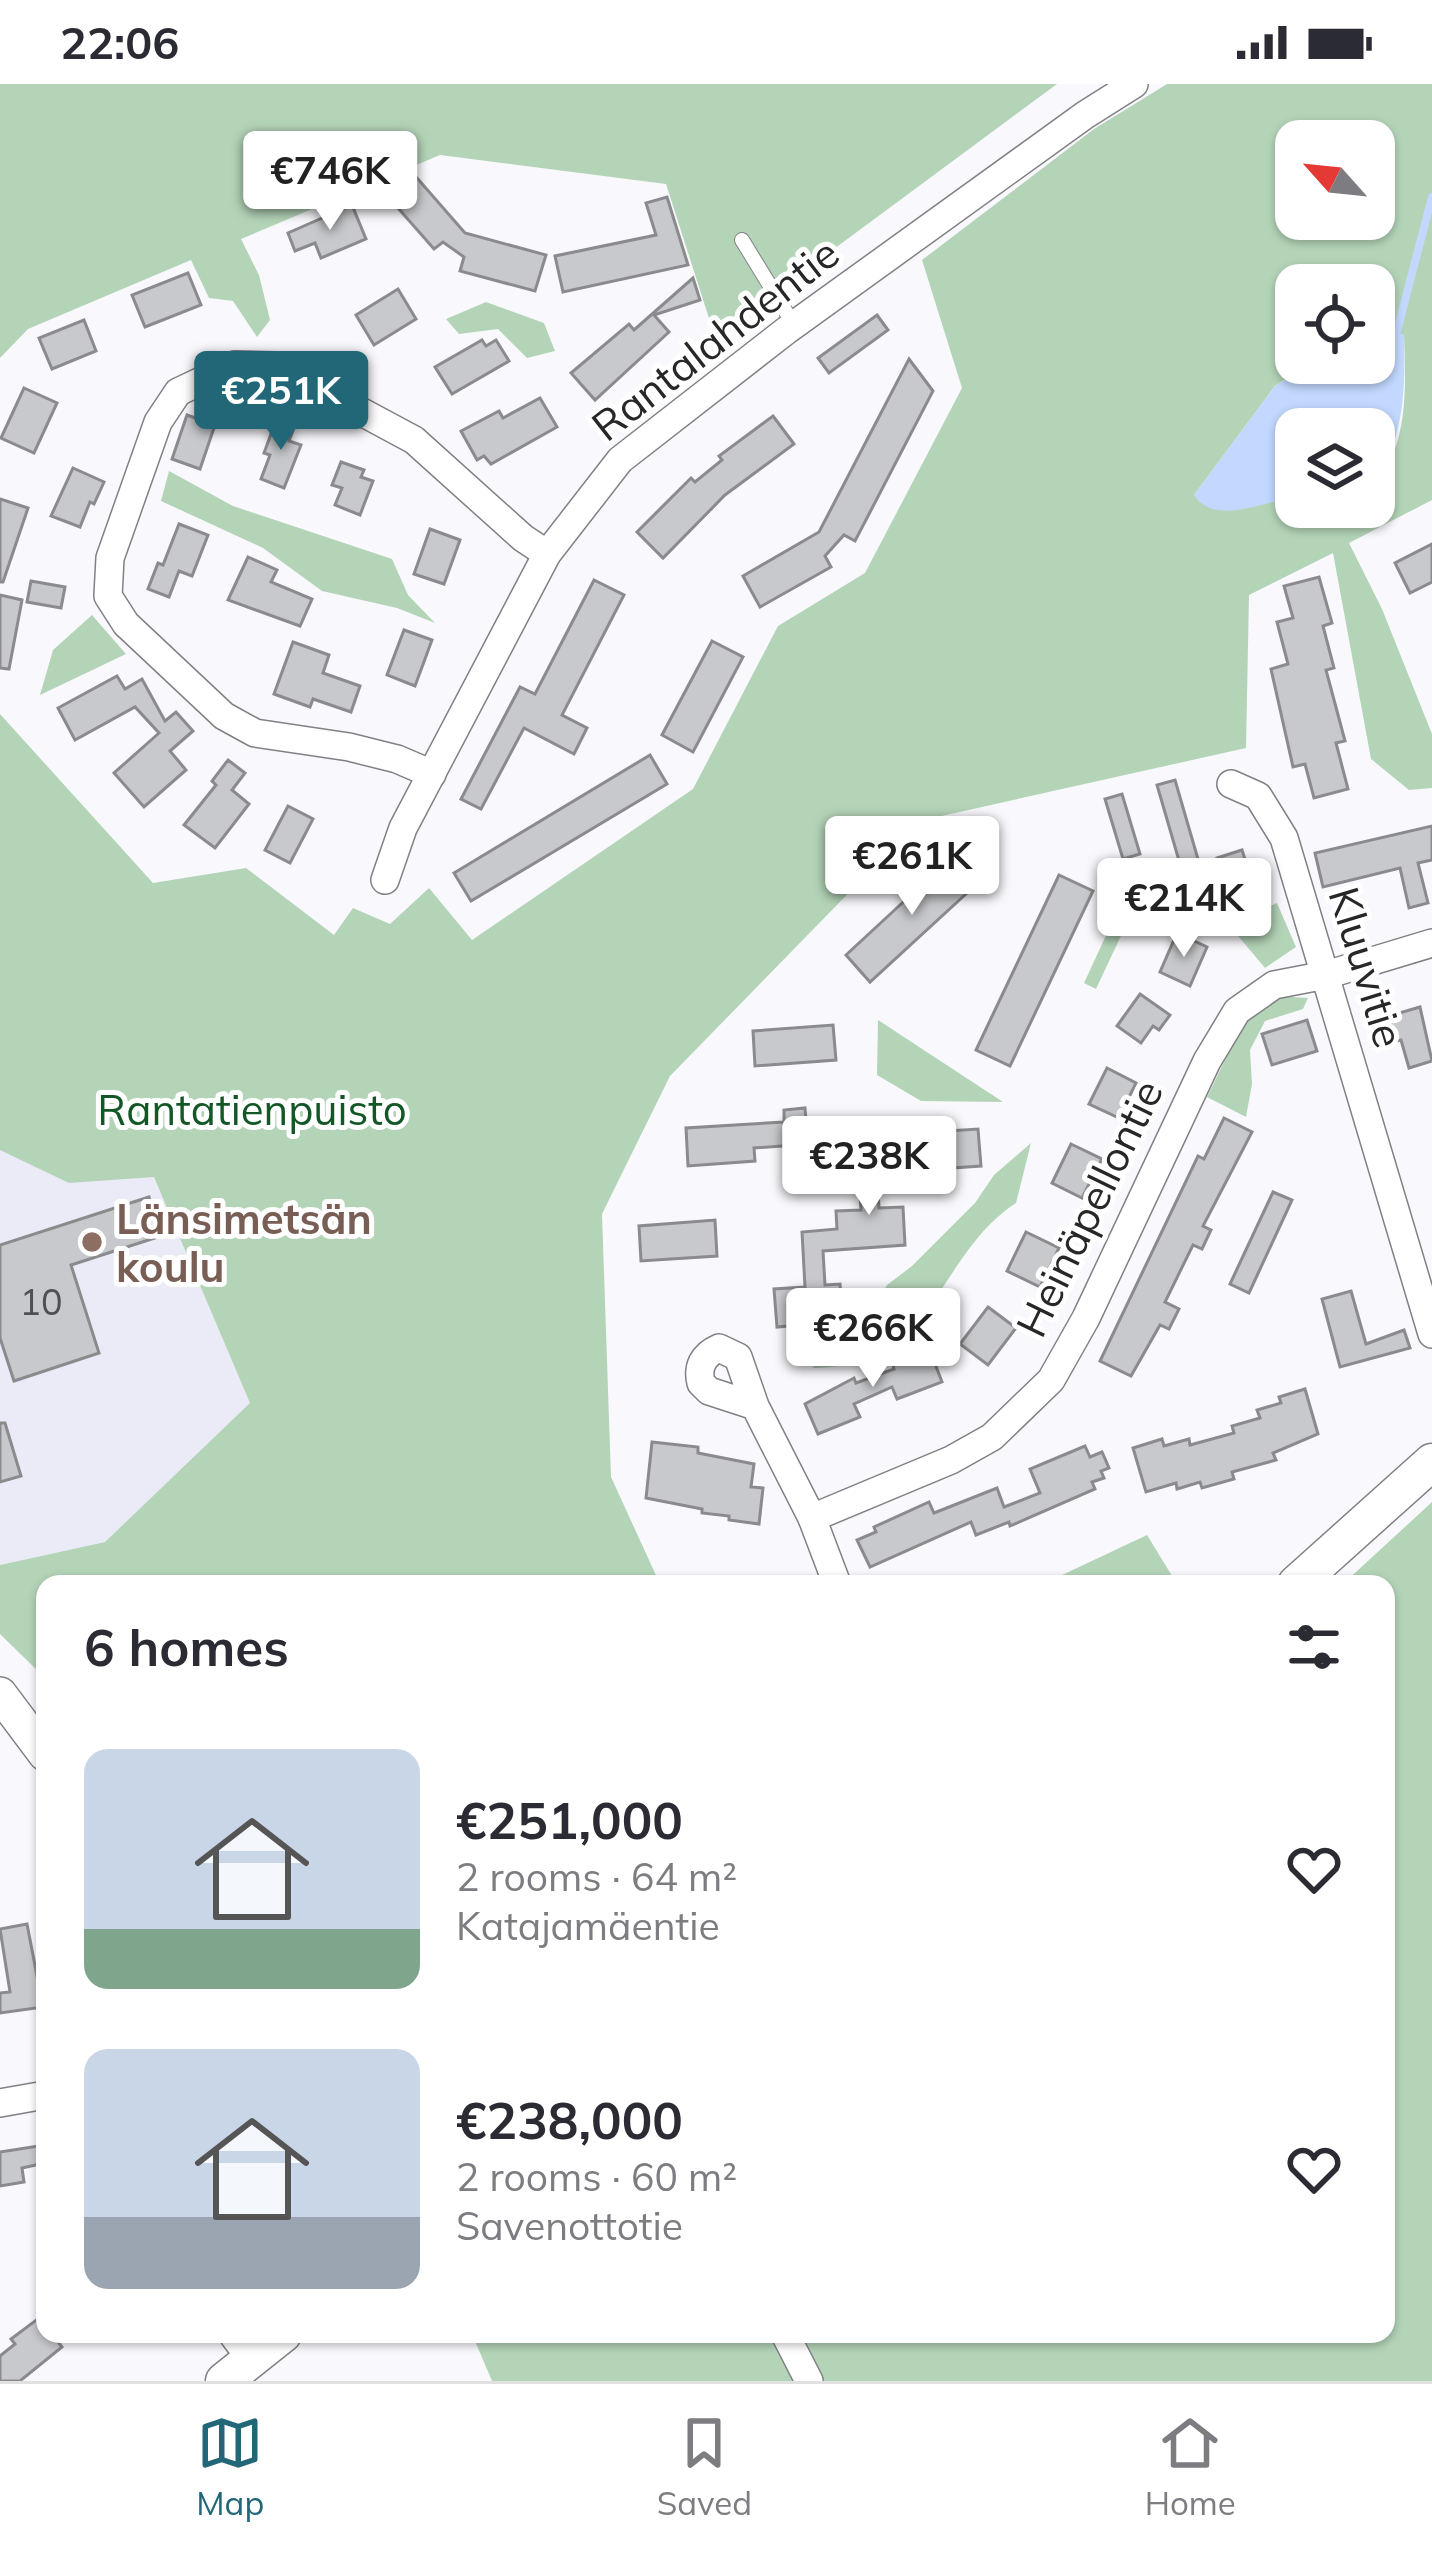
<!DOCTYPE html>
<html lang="en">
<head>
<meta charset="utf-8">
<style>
	body { margin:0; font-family:Mulish,sans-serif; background:#f2f2f3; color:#2b2b33; height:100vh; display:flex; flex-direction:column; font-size:45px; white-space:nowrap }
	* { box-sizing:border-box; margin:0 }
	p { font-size:39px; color:#7c7c81 }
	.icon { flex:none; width:66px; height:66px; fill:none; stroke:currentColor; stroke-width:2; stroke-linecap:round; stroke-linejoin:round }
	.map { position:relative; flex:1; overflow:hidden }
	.drawer { position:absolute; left:36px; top:1491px; width:1359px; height:768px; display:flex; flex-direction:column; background:#fff; border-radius:24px; box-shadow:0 3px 9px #0004 }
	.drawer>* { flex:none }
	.needle { width:78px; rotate:297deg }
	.tools { position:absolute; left:1275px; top:36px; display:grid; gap:24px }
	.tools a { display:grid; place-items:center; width:120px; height:120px; border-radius:24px; background:#fff; box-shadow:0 3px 9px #0004; font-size:60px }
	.price { position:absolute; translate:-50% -102px; padding:0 27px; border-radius:12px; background:#fff; color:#222; font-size:39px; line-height:78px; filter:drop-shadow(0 3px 6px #0008) }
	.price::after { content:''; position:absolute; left:50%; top:72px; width:36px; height:27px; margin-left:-18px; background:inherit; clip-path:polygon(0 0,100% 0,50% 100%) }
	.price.selected { background:#226777; color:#fff }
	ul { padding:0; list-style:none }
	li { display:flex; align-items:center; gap:36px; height:300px; padding:0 48px }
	li span { display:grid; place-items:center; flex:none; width:336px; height:240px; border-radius:24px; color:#555 }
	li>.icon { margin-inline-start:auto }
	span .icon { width:144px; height:144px; fill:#fffc; stroke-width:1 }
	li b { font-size:51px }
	h2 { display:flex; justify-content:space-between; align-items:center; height:144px; padding:0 48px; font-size:51px }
	.status { display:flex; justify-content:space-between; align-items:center; height:84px; padding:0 60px; background:#fff; direction:ltr }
	.status svg { height:33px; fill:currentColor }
	.dock { display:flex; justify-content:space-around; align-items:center; height:168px; border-top:3px solid #e1e1e2; background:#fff; font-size:33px; color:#7c7c81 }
	.dock a { display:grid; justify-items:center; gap:6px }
	.dock .selected { color:#226777 }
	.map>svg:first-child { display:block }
	.built { fill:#eaebf6 }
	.green { fill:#b4d4b8; fill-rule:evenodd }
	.water { fill:#c2d8fe }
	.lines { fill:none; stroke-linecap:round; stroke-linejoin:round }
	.stream { stroke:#c2d8fe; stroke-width:8 }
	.building { fill:#c8c9cc; stroke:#8b8b8e; stroke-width:3 }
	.service-casing { stroke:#808184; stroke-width:16 }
	.minor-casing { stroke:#808184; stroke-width:30 }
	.tertiary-casing { stroke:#808184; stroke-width:36 }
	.secondary-casing { stroke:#808184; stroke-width:39 }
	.service { stroke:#fff; stroke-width:14 }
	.minor { stroke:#fff; stroke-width:27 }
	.tertiary { stroke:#fff; stroke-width:33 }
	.secondary { stroke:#fff; stroke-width:36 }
	.education-dot { fill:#8d6e63; stroke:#fff; stroke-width:4.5 }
	.labels { text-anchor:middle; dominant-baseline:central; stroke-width:10; stroke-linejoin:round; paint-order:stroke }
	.number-label { font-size:36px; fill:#4f5051 }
	.street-label { font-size:42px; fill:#272728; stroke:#fff }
	.park-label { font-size:42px; fill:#145726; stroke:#fff }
	.education-label { font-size:42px; font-weight:bold; fill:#785e54; stroke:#fff; text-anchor:start }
</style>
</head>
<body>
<div class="status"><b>22:06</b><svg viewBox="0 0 49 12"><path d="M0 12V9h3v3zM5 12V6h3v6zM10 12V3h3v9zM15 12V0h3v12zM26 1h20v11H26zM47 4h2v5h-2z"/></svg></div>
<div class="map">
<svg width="1432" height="2297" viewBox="0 0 1432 2297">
	<rect width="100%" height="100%" fill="#f9f9fd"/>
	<!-- built -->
	<polygon class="built" points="101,992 120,1004 251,1319 105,1458 0,1481 0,1017"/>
	<!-- green -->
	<g class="green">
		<polygon points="0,0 1057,0 715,253 666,100 440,71 241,155 259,191 270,236 257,253 233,217 209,214 191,176 28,245 0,274"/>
		<path d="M 1167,0 L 1432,0 L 1432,416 L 1349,459 L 1382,525 L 1432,650 L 1432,704 L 1409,706 L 1371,675 L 1333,469 L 1249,511 L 1246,664 L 919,737 L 670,992 L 602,1130 L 611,1393 L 660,1500 L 45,1500 L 45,1594 L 0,1550 L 0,1481 L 105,1458 L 250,1319 L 154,1093 L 69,1099 L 0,1066 L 0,630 L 153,799 L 246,784 L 334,851 L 353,824 L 390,840 L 429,804 L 472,856 L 693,705 L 778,542 L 865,489 L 962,304 L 922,176 L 1094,45 ZM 1296,57 L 1374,57 L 1374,135 L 1296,135 ZM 1296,201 L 1374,201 L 1374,253 L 1404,251 C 1405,288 1408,334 1393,370 C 1380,399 1374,383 1374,423 L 1296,423 L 1296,413 L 1194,411 L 1275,302 L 1302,284 L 1296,279 Z"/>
		<polygon points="486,218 544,239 555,267 527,274 498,245 459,250 446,235"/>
		<polygon points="169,387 233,422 392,475 408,511 435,539 397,524 322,507 263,464 161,417"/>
		<polygon points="92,531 126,570 40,611 53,566"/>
		<polygon points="1134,791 1146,794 1147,816 1133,826 1096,905 1084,899"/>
		<polygon points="1277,819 1296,863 1265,884 1228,840"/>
		<polygon points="1277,912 1308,914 1303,925 1265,937 1250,966 1252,1000 1246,1033 1207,1013 1243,939"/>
		<polygon points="878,936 1003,1018 921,1017 877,991"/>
		<path d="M 1031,1059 L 1016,1119 C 933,1174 939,1282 812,1284 L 863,1242 L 887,1201 L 912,1182 L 975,1119 L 994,1091 Z"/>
		<polygon points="1432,1418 1432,2297 492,2297 472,2250 1386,2250 1386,1500 1343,1500"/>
		<polygon points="1147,1451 1177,1500 1043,1500"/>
	</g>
	<!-- water -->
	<path class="water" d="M 1386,242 L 1404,251 C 1405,300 1406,352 1376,393 L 1374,345 L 1296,345 L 1296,413 C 1264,417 1215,443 1194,411 L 1275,302 L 1302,285 L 1300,279 L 1374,279 L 1374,253 L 1384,251 Z"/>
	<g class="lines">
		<!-- stream -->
		<polyline class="stream" points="1397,247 1432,113"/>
	</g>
	<!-- building -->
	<g class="building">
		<polygon points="410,86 465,149 546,171 535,207 460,187 464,173 443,158 434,165 383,107"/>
		<polygon points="667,113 688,181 563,208 555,172 656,151 646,119"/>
		<polygon points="352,121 366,155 321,174 315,159 295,167 288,149"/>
		<polygon points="188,189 201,221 145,243 132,211"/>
		<polygon points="693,194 700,216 654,231 669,248 595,316 571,289 629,240 634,246"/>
		<polygon points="398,205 416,235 374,261 356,231"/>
		<polygon points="877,231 888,246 829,289 818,274"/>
		<polygon points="84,236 96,267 52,285 39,254"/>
		<polygon points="482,256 486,262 496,256 509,277 452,310 435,283"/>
		<polygon points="909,275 933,307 855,457 844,451 825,472 831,483 760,523 743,492 819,448"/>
		<polygon points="257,301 267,326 236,340 225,315"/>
		<polygon points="24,304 57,319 34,369 1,354"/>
		<polygon points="540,314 557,343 491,380 484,372 477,376 461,347 499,327 503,334"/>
		<polygon points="187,331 215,341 200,385 172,375"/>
		<polygon points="278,331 296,339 289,357 301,361 284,404 261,395 270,371 264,369"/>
		<polygon points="773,332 794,360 725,411 663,474 637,448 691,394 695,398 722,376 719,372"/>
		<polygon points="341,378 364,386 361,393 373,397 360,431 335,421 342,404 332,401"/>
		<polygon points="73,384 104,398 94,420 90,418 80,443 51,432"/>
		<polygon points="0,415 28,424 3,498 0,498"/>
		<polygon points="179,440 208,451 192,492 179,487 169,513 148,505 158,479 163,481"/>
		<polygon points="430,445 460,456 444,500 414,490"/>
		<polygon points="1432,460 1432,498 1410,509 1395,479"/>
		<polygon points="248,473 277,486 271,498 312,515 300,542 228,516"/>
		<polygon points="1319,493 1332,539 1323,542 1334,584 1326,586 1345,657 1336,659 1348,705 1314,714 1305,680 1293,683 1271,585 1288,580 1277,538 1293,534 1284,502"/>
		<polygon points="594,496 624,511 562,631 587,644 574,670 524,644 481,725 461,715 520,603 535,610"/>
		<polygon points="31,497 65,503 61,524 27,518"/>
		<polygon points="0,511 22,516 9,585 0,584"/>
		<polygon points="404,546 432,556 415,602 387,591"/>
		<polygon points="712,557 743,573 693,668 662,651"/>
		<polygon points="293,558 329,571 323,589 360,602 351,628 313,615 310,623 274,610"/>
		<polygon points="117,592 125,605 142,595 165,637 176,628 193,647 170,667 186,686 144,723 114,689 159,649 135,623 75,656 58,624"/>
		<polygon points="650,671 667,700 471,817 454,789"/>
		<polygon points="228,676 245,689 232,706 249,720 215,764 184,741 216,701 212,697"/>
		<polygon points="1175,696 1200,782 1182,787 1157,701"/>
		<polygon points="1122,710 1140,770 1123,775 1105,715"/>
		<polygon points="288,722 313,735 290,779 265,766"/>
		<polygon points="1432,742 1432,776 1418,779 1428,819 1409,824 1400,784 1323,803 1315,769"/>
		<polygon points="1242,766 1254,803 1229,811 1217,774"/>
		<polygon points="954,771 979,798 870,898 846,871"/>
		<polygon points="1059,791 1093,807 1010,982 976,966"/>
		<polygon points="1177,849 1207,863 1190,902 1160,888"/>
		<polygon points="1140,910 1170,931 1159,946 1153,942 1141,959 1117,942"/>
		<polygon points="1420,923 1432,977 1409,984 1401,956 1386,960 1379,935"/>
		<polygon points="1307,936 1317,967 1272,981 1262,950"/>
		<polygon points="833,941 836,976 755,982 753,947"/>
		<polygon points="1107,984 1136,999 1119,1034 1089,1020"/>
		<polygon points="805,1024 808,1060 754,1064 755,1077 688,1082 686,1044 784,1038 784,1026"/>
		<polygon points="1224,1034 1252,1048 1203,1142 1211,1146 1202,1165 1193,1161 1165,1218 1179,1225 1169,1245 1160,1241 1131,1292 1100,1277 1198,1072 1204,1075"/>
		<polygon points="978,1045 981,1082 877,1089 879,1124 903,1123 905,1161 823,1167 825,1201 840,1200 843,1237 777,1243 774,1205 805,1203 802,1148 837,1145 836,1127 861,1126 857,1061 901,1058 901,1050"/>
		<polygon points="1071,1060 1102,1075 1082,1114 1052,1099"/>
		<polygon points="1273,1108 1292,1116 1249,1209 1230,1200"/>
		<polygon points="149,1113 161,1152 71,1181 99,1269 14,1297 0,1254 0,1161"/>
		<polygon points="715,1136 717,1172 641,1177 639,1142"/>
		<polygon points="1026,1148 1059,1164 1040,1203 1007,1187"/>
		<polygon points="1351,1207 1366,1260 1404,1246 1410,1264 1340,1283 1322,1215"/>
		<polygon points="988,1223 1016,1244 988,1281 960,1260"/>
		<polygon points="929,1264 942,1298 897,1315 892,1303 854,1320 860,1333 818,1350 805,1320 854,1294 856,1299 894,1285 892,1278"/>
		<polygon points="1305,1305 1318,1350 1273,1369 1276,1376 1232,1388 1234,1395 1202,1404 1200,1398 1177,1405 1176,1399 1146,1408 1133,1364 1162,1355 1164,1362 1189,1355 1190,1361 1234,1349 1232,1342 1260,1334 1257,1326 1281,1319 1279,1313"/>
		<polygon points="0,1339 5,1339 21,1392 0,1398"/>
		<polygon points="652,1358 698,1363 698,1369 754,1380 751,1403 763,1404 759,1440 729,1436 729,1432 702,1429 702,1425 646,1414"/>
		<polygon points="1085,1362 1090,1373 1102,1368 1109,1384 1101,1387 1104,1394 1092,1398 1095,1405 1010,1442 1009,1438 976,1451 971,1438 870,1483 857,1456 876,1448 874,1443 929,1418 934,1429 997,1404 1004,1423 1040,1409 1030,1385"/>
		<polygon points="27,1840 43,1923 0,1929 0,1909 10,1908 0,1845"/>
		<polygon points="45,2061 45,2079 22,2084 24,2098 0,2102 0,2068"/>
		<polygon points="39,2234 45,2242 45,2250 52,2250 62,2263 20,2297 0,2297 0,2272 15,2260 11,2255"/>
	</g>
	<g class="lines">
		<defs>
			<polyline id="service" points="742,156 794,241"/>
			<g id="minor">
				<polyline points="432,690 397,675 349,663 255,649 224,632 126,540 108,512 110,474 158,338 178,308 235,281 276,282 414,356 523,454 547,470"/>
				<polyline points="1231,700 1258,712 1284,754 1432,1250"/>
				<polyline points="385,796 403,744 547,470 620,376 787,246 1085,31 1134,0"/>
				<path d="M 755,1322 L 709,1307 L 701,1299 C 697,1283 703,1271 719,1264 L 738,1273 L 755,1322 L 812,1434 L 837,1500"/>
				<polyline points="812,1434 951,1376 992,1353 1051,1296 1086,1234 1207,977 1237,927 1274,901 1326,891 1432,859"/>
				<polyline points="0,2019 45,2011"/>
				<polyline points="785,2250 809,2297"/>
			</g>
			<g id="tertiary">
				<polyline points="0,1610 45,1670"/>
				<polyline points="236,2250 253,2273"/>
			</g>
			<g id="secondary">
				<polyline points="1296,1500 1432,1378"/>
				<polyline points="224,2297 283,2250"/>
			</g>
		</defs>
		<!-- service casing -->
		<use href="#service" class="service-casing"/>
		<!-- minor casing -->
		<use href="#minor" class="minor-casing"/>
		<!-- tertiary casing -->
		<use href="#tertiary" class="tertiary-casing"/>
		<!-- secondary casing -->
		<use href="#secondary" class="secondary-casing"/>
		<!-- service -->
		<use href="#service" class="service"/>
		<!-- minor -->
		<use href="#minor" class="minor"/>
		<!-- tertiary -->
		<use href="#tertiary" class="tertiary"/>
		<!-- secondary -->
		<use href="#secondary" class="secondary"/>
	</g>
	<!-- markers -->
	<circle class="education-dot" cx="92" cy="1158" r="12"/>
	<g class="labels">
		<!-- number labels -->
		<g class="number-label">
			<text x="41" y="1217">10</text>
		</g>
		<!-- street labels -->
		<g class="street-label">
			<text transform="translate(715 255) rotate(-38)">Rantalahdentie</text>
			<text transform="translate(1367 883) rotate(73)">Kluuvitie</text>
			<text transform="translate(1089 1124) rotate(-64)">Heinäpellontie</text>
		</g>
		<!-- park labels -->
		<g class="park-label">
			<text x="252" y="1025">Rantatienpuisto</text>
		</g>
		<!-- education labels -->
		<g class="education-label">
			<text x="116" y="1134">Länsimetsän<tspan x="116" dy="48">koulu</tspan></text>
		</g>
	</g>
</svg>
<div class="tools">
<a><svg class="needle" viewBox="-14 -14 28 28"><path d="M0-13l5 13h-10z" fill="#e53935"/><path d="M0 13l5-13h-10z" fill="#7c7c81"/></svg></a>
<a><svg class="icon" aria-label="locate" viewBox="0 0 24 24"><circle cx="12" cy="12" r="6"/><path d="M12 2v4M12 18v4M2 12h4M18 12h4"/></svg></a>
<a><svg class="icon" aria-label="layers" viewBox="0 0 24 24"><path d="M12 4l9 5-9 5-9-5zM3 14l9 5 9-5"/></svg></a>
</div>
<b class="price" style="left:330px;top:149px">€746K</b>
<b class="price selected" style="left:281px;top:369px">€251K</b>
<b class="price" style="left:912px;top:834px">€261K</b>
<b class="price" style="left:1184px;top:876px">€214K</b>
<b class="price" style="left:869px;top:1134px">€238K</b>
<b class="price" style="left:873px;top:1306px">€266K</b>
<section class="drawer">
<h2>6 homes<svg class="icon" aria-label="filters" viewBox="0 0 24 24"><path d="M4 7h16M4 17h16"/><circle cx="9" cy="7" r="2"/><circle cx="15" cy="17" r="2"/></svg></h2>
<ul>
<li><span style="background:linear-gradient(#c9d6e8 75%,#7fa58c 0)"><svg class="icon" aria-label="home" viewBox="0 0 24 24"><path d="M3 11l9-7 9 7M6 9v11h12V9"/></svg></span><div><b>€251,000</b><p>2 rooms · 64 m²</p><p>Katajamäentie</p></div><svg class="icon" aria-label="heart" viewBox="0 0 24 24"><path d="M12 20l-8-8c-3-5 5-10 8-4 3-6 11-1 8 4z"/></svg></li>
<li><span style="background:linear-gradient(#c9d6e8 70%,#9aa5b1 0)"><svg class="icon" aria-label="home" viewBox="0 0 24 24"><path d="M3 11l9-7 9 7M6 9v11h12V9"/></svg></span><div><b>€238,000</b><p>2 rooms · 60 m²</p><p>Savenottotie</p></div><svg class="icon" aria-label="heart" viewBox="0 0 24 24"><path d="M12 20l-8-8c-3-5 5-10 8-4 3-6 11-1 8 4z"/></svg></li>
</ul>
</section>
</div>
<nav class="dock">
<a class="selected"><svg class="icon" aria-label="map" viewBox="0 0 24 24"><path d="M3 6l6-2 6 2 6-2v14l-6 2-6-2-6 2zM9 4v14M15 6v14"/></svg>Map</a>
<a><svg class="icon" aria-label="saved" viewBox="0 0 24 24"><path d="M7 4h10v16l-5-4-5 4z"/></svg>Saved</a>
<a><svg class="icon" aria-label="home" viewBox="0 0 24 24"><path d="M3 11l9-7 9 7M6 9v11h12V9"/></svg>Home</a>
</nav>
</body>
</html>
